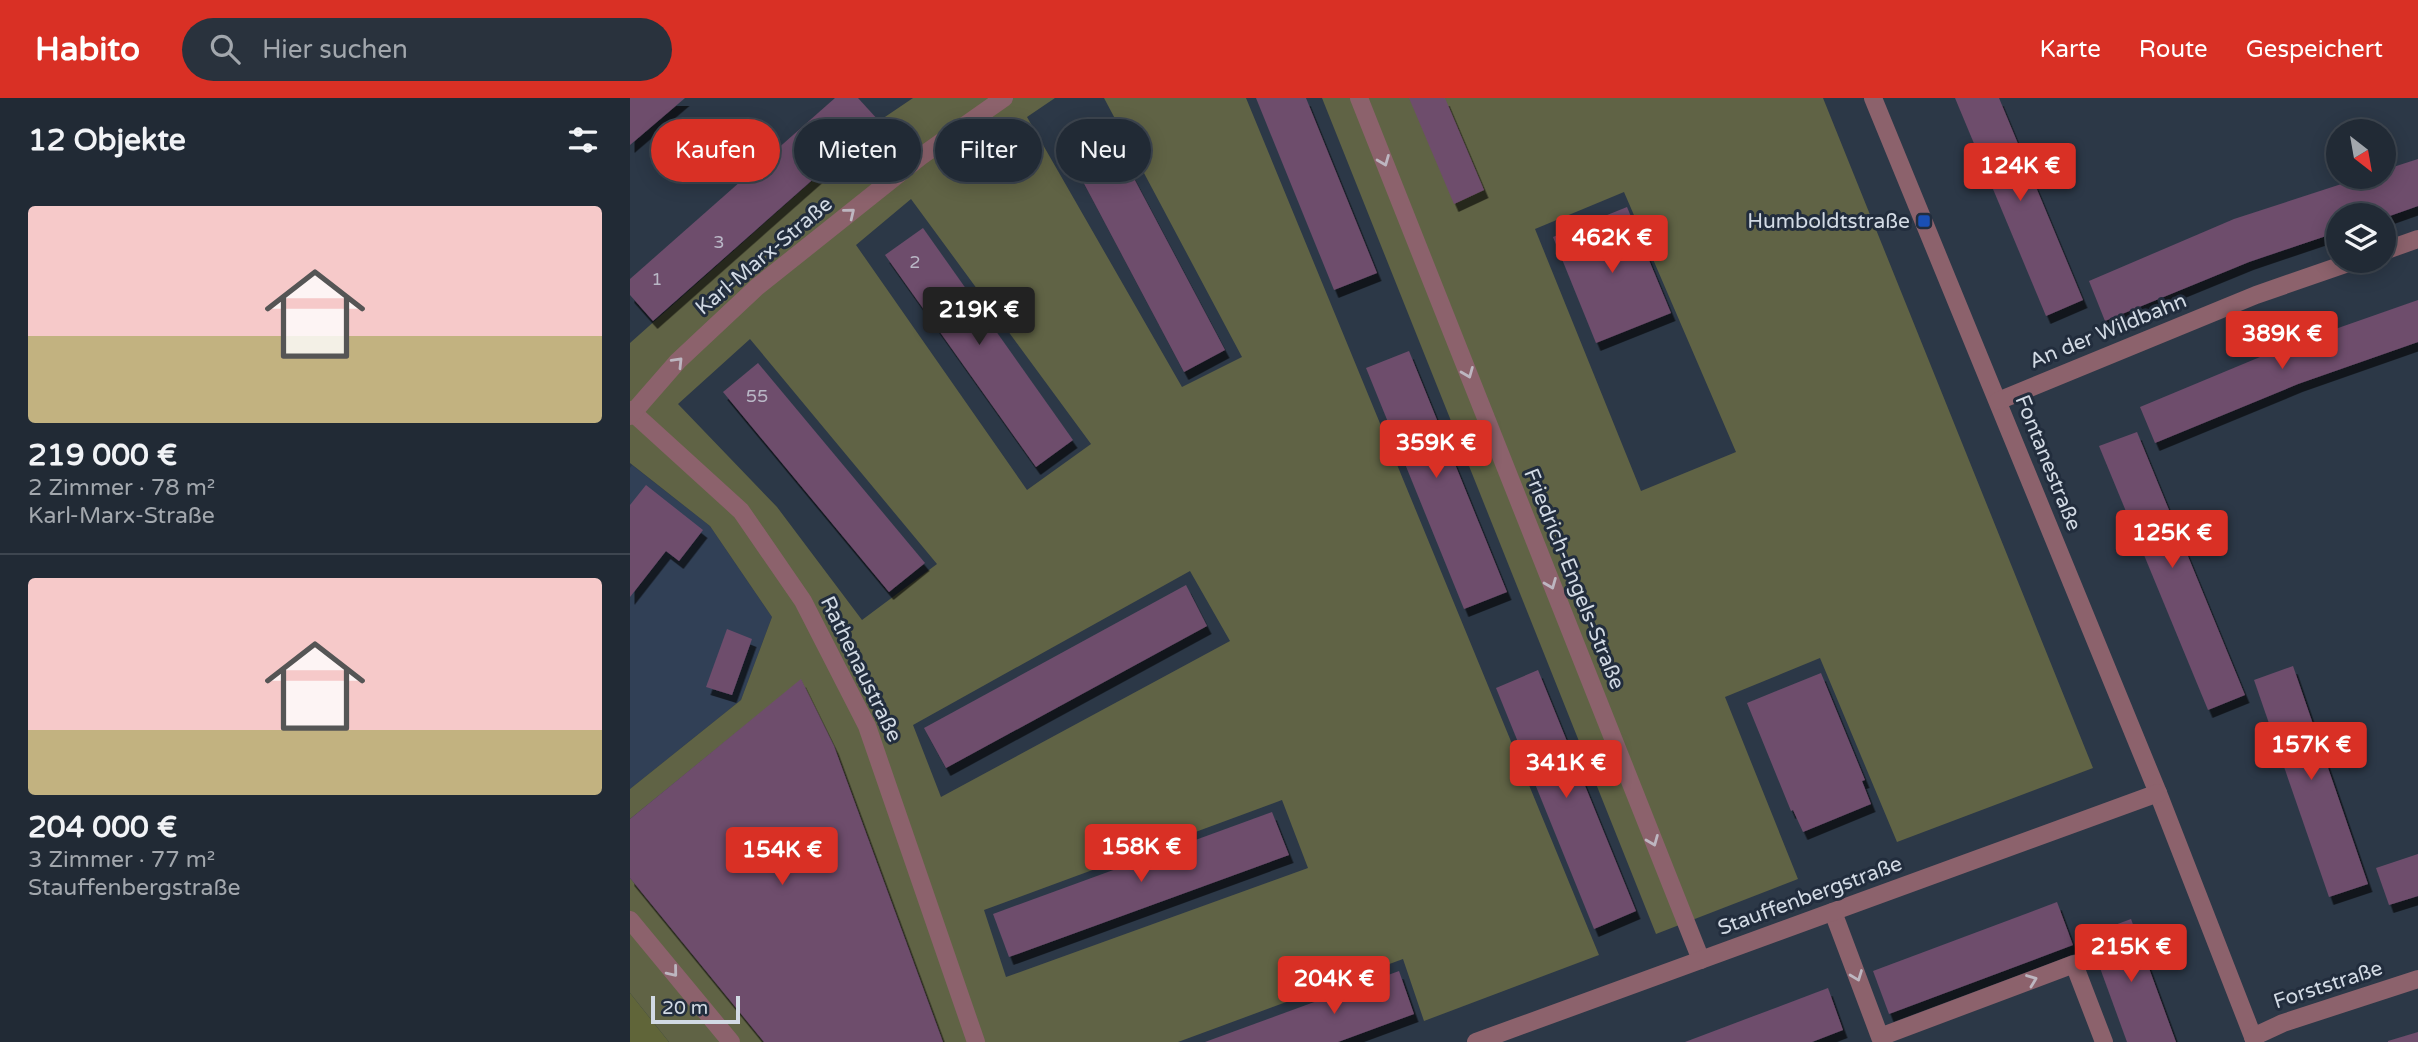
<!DOCTYPE html>
<html lang="de">
<head>
<meta charset="utf-8">
<style>
	body { margin:0; font-family:"Varela Round",sans-serif; background:#29323d; color:#f1f3f6; height:100vh; display:flex; flex-direction:column; font-size:26px; white-space:nowrap }
	* { box-sizing:border-box; margin:0 }
	p { font-size:23px; color:#a2a7ad }
	.icon { flex:none; width:38px; height:38px; fill:none; stroke:currentColor; stroke-width:2; stroke-linecap:round; stroke-linejoin:round }
	.map { position:relative; flex:1; overflow:hidden }
	.side { display:flex; flex-direction:column; background:#212a35; width:630px }
	.side>* { flex:none }
	.guide { position:absolute; left:21px; top:21px; width:665px; height:63px; display:flex; gap:14px }
	.needle { width:46px; rotate:149deg }
	.tools { position:absolute; left:1696px; top:21px; display:grid; gap:14px }
	.tools a { display:grid; place-items:center; width:70px; height:70px; border-radius:50%; background:#212a35; box-shadow:0 4px 18px #0003,0 0 0 2px #3e4650; font-size:35px }
	.scale { position:absolute; left:21px; bottom:18px; width:89px; box-sizing:border-box; padding-left:7px; border:4px solid #d2dae4; border-top:0; font-size:19px; line-height:24px; white-space:nowrap; color:#d2dae4; -webkit-text-stroke:5px #222d3d; paint-order:stroke }
	.price { position:absolute; translate:-50% -60px; padding:0 16px; border-radius:7px; background:#d93025; color:#fff; font-size:23px; line-height:46px; filter:drop-shadow(0 2px 4px #0008) }
	.price::after { content:''; position:absolute; left:50%; top:42px; width:21px; height:16px; margin-left:-10px; background:inherit; clip-path:polygon(0 0,100% 0,50% 100%) }
	.price.current { background:#222; color:#fff }
	ul { padding:0; list-style:none }
	li { display:grid; align-content:center; gap:14px; height:371px; padding:0 28px }
	li+li { border-top:2px solid #3e4650 }
	li span { display:grid; place-items:center; height:217px; border-radius:7px; color:#555 }
	li>.icon { margin-inline-start:auto }
	span .icon { width:126px; height:126px; fill:#fffc; stroke-width:1 }
	li b { font-size:30px }
	h2 { display:flex; justify-content:space-between; align-items:center; height:84px; padding:0 28px; font-size:30px }
	.chip { padding:0 24px; border-radius:32px; background:#212a35; box-shadow:0 4px 18px #0003,0 0 0 2px #3e4650; font-size:24px; line-height:63px }
	.chip.current { background:#d93025; color:#fff }
	header { display:flex; align-items:center; gap:42px; box-sizing:border-box; height:98px; padding:0 35px; background:#d93025; color:#fff }
	header strong { font-size:33px }
	nav { display:flex; gap:38px; margin-inline-start:auto; font-size:24px }
	.search { width:490px; height:63px; background:#29323d; display:flex; align-items:center; gap:18px; box-sizing:border-box; padding:0 24px; border-radius:38px; color:#a2a7ad; font-size:26px }
	main { display:flex; flex:1; min-height:0 }
	.map>svg:first-child { display:block }
	.built { fill:#314056 }
	.green { fill:#606345; fill-rule:evenodd }
	.forest { fill:#606539 }
	.building { fill:#6e4d6c; filter:url(#shadow) }
	.lines { fill:none; stroke-linecap:round; stroke-linejoin:round }
	.minor { stroke:#8c626c; stroke-width:18 }
	.oneway { stroke:#bdb6c0 }
	.transit-dot { fill:#1a4fb4; stroke:#222d3d; stroke-width:2.5 }
	.labels { text-anchor:middle; dominant-baseline:central; stroke-width:6; stroke-linejoin:round; paint-order:stroke }
	.number-label { font-size:18px; fill:#b9b7c6 }
	.poi-label { font-size:21px; fill:#d2dae4; stroke:#222d3d; text-anchor:end }
	.street-label { font-size:21px; fill:#d2dae4; stroke:#222d3d }
</style>
</head>
<body>
<header>
<strong>Habito</strong>
<div class="search"><svg class="icon" aria-label="search" viewBox="0 0 24 24"><circle cx="10" cy="10" r="6"/><path d="M15 15l6 6"/></svg>Hier suchen</div>
<nav><a>Karte</a><a>Route</a><a>Gespeichert</a></nav>
</header>
<main>
<section class="side">
<h2>12 Objekte<svg class="icon" aria-label="filters" viewBox="0 0 24 24"><path d="M4 7h16M4 17h16"/><circle cx="9" cy="7" r="2"/><circle cx="15" cy="17" r="2"/></svg></h2>
<ul>
<li><span style="background:linear-gradient(#f6c9c9 60%,#c2b280 0)"><svg class="icon" aria-label="home" viewBox="0 0 24 24"><path d="M3 11l9-7 9 7M6 9v11h12V9"/></svg></span><div><b>219 000 €</b><p>2 Zimmer · 78 m²</p><p>Karl-Marx-Straße</p></div></li>
<li><span style="background:linear-gradient(#f6c9c9 70%,#c2b280 0)"><svg class="icon" aria-label="home" viewBox="0 0 24 24"><path d="M3 11l9-7 9 7M6 9v11h12V9"/></svg></span><div><b>204 000 €</b><p>3 Zimmer · 77 m²</p><p>Stauffenbergstraße</p></div></li>
</ul>
</section>
<div class="map">
<svg width="1788" height="944" viewBox="0 0 1788 944">
	<defs>
		<filter id="shadow"><feDropShadow dx="4.5" dy="8" stdDeviation="0" flood-color="#0009"/></filter>
	</defs>
	<rect width="100%" height="100%" fill="#2c3847"/>
	<!-- built -->
	<polygon class="built" points="2,367 80,428 142,519 111,602 0,691 0,370"/>
	<!-- green -->
	<g class="green">
		<path d="M 283,0 L 425,0 L 397,19 L 552,289 L 612,259 L 474,0 L 616,0 L 969,857 L 794,923 L 773,861 L 548,944 L 313,944 L 204,648 L 171,582 L 0,721 L 0,691 L 111,602 L 142,519 L 80,428 L 0,365 L 0,245 L 249,23 ZM 281,101 L 461,346 L 397,392 L 226,147 ZM 120,241 L 307,466 L 232,522 L 147,409 L 48,306 ZM 560,473 L 600,543 L 311,699 L 283,627 ZM 652,702 L 678,770 L 376,879 L 354,812 Z"/>
		<path d="M 692,0 L 1193,0 L 1463,670 L 1267,744 L 1190,560 L 1095,599 L 1168,781 L 1026,836 ZM 994,94 L 1106,354 L 1011,393 L 905,131 Z"/>
		<polygon points="0,780 134,944 39,944 0,895"/>
	</g>
	<!-- forest -->
	<polygon class="forest" points="0,895 39,944 0,944"/>
	<!-- building -->
	<g class="building">
		<polygon points="0,0 55,0 0,47"/>
		<polygon points="205,0 228,0 249,23 23,223 0,197 0,181"/>
		<polygon points="626,0 676,0 747,175 704,192"/>
		<polygon points="779,0 815,0 854,92 824,106"/>
		<polygon points="1325,0 1369,0 1453,202 1416,218"/>
		<polygon points="473,22 595,252 554,274 432,44"/>
		<polygon points="1788,61 1788,108 1754,120 1754,117 1708,117 1708,134 1619,164 1475,223 1459,183 1604,121 1733,79 1754,79 1754,72"/>
		<polygon points="997,109 1041,215 966,245 923,139"/>
		<polygon points="293,130 443,342 406,369 255,157"/>
		<polygon points="1788,202 1788,244 1668,286 1525,345 1510,309 1654,249"/>
		<polygon points="779,253 877,494 834,511 736,270"/>
		<polygon points="128,265 295,465 259,494 93,294"/>
		<polygon points="1507,334 1615,597 1578,612 1469,348"/>
		<polygon points="16,387 73,432 49,463 36,453 0,499 0,407"/>
		<polygon points="556,487 577,528 316,670 294,630"/>
		<polygon points="97,531 122,541 102,597 76,589"/>
		<polygon points="1663,568 1738,786 1699,799 1624,582"/>
		<polygon points="908,572 1006,813 964,831 866,590"/>
		<polygon points="1191,575 1235,682 1232,683 1241,706 1173,734 1163,712 1161,713 1117,605"/>
		<polygon points="171,581 204,648 313,944 134,944 0,780 0,721"/>
		<polygon points="642,714 659,757 379,859 363,816"/>
		<polygon points="1788,756 1788,798 1759,807 1746,770"/>
		<polygon points="1427,804 1443,847 1259,916 1243,873"/>
		<polygon points="1501,821 1546,944 1497,944 1458,837"/>
		<polygon points="769,873 784,916 708,944 575,944"/>
		<polygon points="1198,890 1213,932 1182,944 1055,944"/>
		<polygon points="1788,934 1788,944 1758,944 1758,943"/>
	</g>
	<g class="lines">
		<!-- minor -->
		<g class="minor">
			<polyline points="729,0 1071,862"/>
			<polyline points="1243,0 1528,695 1625,944"/>
			<polyline points="1754,153 1788,141"/>
			<polyline points="1368,303 1626,197 1724,163"/>
			<polyline points="0,312 111,413 173,503 237,628 346,944"/>
			<polyline points="0,318 48,263 127,189 290,59 374,0"/>
			<polyline points="1203,814 1250,939 1444,866 1474,944"/>
			<polyline points="0,822 101,944"/>
			<polyline points="1623,939 1653,925 1788,881"/>
			<polyline points="846,944 1528,695"/>
		</g>
	</g>
	<!-- one-way arrows -->
	<defs><path id="oneway-chevron" d="M-2-3.5L2.5 0L-2 3.5" fill="none" stroke-width="1.6" stroke-linecap="round" stroke-linejoin="round" transform="scale(1.75)"/></defs>
	<g class="oneway">
		<use href="#oneway-chevron" transform="translate(754 63) rotate(68)"/>
		<use href="#oneway-chevron" transform="translate(220 115) rotate(-39)"/>
		<use href="#oneway-chevron" transform="translate(48 264) rotate(-46)"/>
		<use href="#oneway-chevron" transform="translate(838 275) rotate(68)"/>
		<use href="#oneway-chevron" transform="translate(921 486) rotate(68)"/>
		<use href="#oneway-chevron" transform="translate(1023 743) rotate(68)"/>
		<use href="#oneway-chevron" transform="translate(43 874) rotate(51)"/>
		<use href="#oneway-chevron" transform="translate(1227 878) rotate(69)"/>
		<use href="#oneway-chevron" transform="translate(1402 882) rotate(-21)"/>
	</g>
	<!-- markers -->
	<rect class="transit-dot" x="1287" y="116" width="14" height="14" rx="3.5"/>
	<g class="labels">
		<!-- number labels -->
		<g class="number-label">
			<text x="89" y="144">3</text>
			<text x="285" y="164">2</text>
			<text x="27" y="181">1</text>
			<text x="127" y="298">55</text>
		</g>
		<!-- poi labels -->
		<g class="poi-label">
			<text x="1280" y="123">Humboldtstraße</text>
		</g>
		<!-- street labels -->
		<g class="street-label">
			<text transform="translate(134 158) rotate(-40)">Karl-Marx-Straße</text>
			<text transform="translate(1478 233) rotate(-22)">An der Wildbahn</text>
			<text transform="translate(1418 365) rotate(68)">Fontanestraße</text>
			<text transform="translate(944 481) rotate(68)">Friedrich-Engels-Straße</text>
			<text transform="translate(231 571) rotate(64)">Rathenaustraße</text>
			<text transform="translate(1180 798) rotate(-20)">Stauffenbergstraße</text>
			<text transform="translate(1698 887) rotate(-18)">Forststraße</text>
		</g>
	</g>
</svg>
<div class="tools">
<a><svg class="needle" viewBox="-14 -14 28 28"><path d="M0-13l5 13h-10z" fill="#e53935"/><path d="M0 13l5-13h-10z" fill="#a2a7ad"/></svg></a>
<a><svg class="icon" aria-label="layers" viewBox="0 0 24 24"><path d="M12 4l9 5-9 5-9-5zM3 14l9 5 9-5"/></svg></a>
</div>
<div class="scale">20 m</div>
<b class="price" style="left:1390px;top:105px">124K €</b>
<b class="price" style="left:982px;top:177px">462K €</b>
<b class="price current" style="left:349px;top:249px">219K €</b>
<b class="price" style="left:1652px;top:273px">389K €</b>
<b class="price" style="left:806px;top:382px">359K €</b>
<b class="price" style="left:1542px;top:472px">125K €</b>
<b class="price" style="left:1681px;top:684px">157K €</b>
<b class="price" style="left:936px;top:702px">341K €</b>
<b class="price" style="left:511px;top:786px">158K €</b>
<b class="price" style="left:152px;top:789px">154K €</b>
<b class="price" style="left:1501px;top:886px">215K €</b>
<b class="price" style="left:704px;top:918px">204K €</b>
<div class="guide">
<a class="chip current">Kaufen</a>
<a class="chip">Mieten</a>
<a class="chip">Filter</a>
<a class="chip">Neu</a>
</div>
</div>
</main>
</body>
</html>
